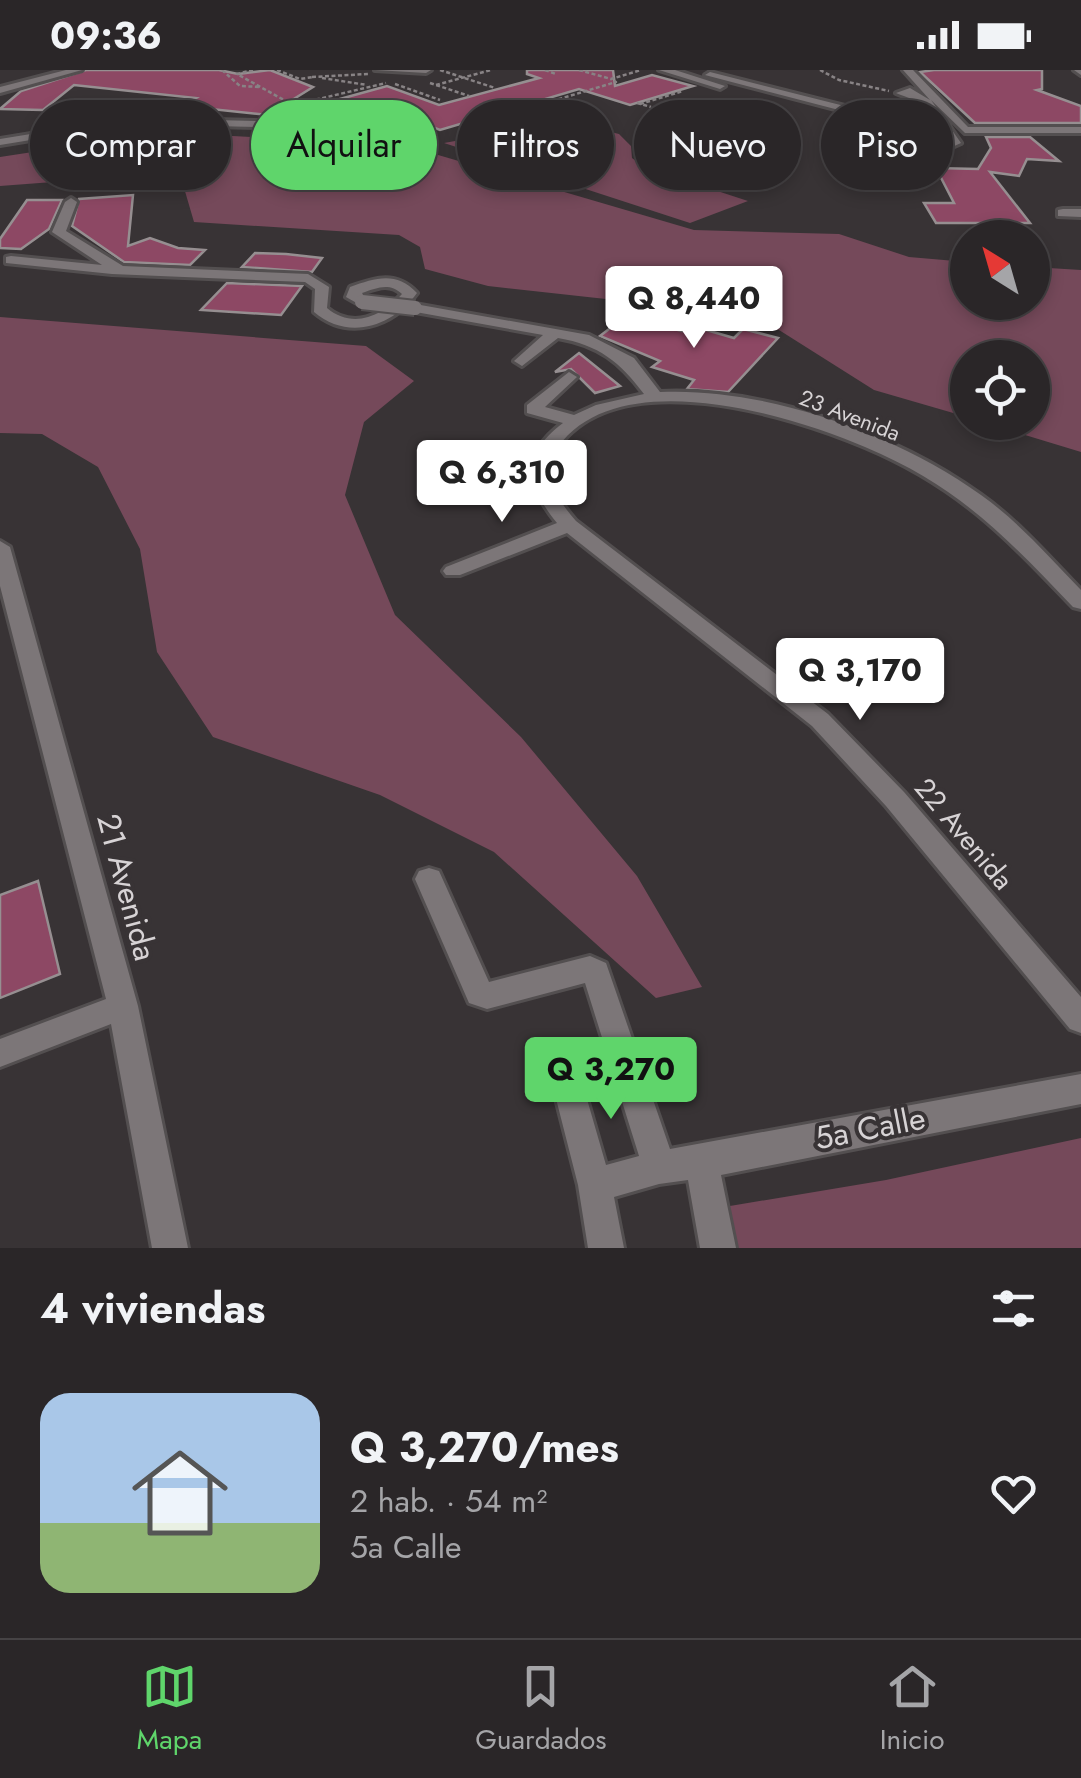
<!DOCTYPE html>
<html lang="es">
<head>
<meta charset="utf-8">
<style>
	body { margin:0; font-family:Jost,sans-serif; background:#322e30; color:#f1f3f6; height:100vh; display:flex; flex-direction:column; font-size:38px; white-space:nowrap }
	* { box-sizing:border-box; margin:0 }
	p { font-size:32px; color:#a5a5a8 }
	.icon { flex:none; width:55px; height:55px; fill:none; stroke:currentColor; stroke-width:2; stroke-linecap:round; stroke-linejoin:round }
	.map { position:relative; height:1178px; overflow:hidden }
	.details { display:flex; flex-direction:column; background:#2a2628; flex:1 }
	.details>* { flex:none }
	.hud { position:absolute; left:30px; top:30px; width:1022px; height:90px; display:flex; gap:20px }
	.needle { width:65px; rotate:323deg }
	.tools { position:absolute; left:950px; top:150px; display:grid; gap:20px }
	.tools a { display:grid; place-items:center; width:100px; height:100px; border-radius:50%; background:#2a2628; box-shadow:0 5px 15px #0003,0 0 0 2px #464345; font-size:50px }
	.price { position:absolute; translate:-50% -85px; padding:0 22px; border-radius:10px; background:#fff; color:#222; font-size:32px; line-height:65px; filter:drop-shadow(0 2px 5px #0008) }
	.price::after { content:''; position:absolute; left:50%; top:60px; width:30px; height:22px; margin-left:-15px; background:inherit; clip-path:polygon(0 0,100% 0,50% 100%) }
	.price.active { background:#5fd56b; color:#111 }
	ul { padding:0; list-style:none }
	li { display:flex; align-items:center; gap:30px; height:250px; padding:0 40px }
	li span { display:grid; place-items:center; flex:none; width:280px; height:200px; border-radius:30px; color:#555 }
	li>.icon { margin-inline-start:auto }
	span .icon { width:120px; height:120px; fill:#fffc; stroke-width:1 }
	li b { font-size:42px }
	h2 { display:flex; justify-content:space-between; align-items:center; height:120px; padding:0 40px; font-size:42px }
	.chip { padding:0 35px; border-radius:45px; background:#2a2628; box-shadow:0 5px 15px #0003,0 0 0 2px #464345; font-size:35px; line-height:90px }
	.chip.active { background:#5fd56b; color:#111 }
	.status { display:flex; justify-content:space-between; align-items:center; height:70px; padding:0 50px; background:#2a2628; direction:ltr }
	.status svg { height:28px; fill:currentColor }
	.dock { display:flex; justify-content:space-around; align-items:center; height:140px; border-top:2px solid #464345; background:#2a2628; font-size:28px; color:#a5a5a8 }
	.dock a { display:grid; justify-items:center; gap:5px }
	.dock .active { color:#5fd56b }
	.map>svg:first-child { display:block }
	.green { fill:#75495a }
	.building { fill:#8d4864; stroke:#968f91; stroke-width:2.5 }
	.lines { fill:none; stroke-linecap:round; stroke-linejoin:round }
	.minor-casing { stroke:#534f50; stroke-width:6 }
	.path { stroke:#888385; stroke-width:2.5; stroke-dasharray:4 2.5; stroke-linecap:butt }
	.minor { fill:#7c7678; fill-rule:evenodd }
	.minor-bridge-casing { stroke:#534f50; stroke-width:18; stroke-linecap:butt }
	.minor-bridge { stroke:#7c7678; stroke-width:14 }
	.labels { text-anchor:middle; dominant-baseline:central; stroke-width:8; stroke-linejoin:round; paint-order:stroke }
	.far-street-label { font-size:22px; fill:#d7d3d5; stroke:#383335 }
	.street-label { font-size:28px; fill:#d7d3d5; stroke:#383335 }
	.near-street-label { font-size:32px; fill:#d7d3d5; stroke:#383335 }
</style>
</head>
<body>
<div class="status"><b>09:36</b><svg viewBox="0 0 49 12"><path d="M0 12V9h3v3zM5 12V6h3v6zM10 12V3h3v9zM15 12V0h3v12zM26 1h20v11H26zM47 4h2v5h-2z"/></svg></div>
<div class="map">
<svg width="1081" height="1178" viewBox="0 0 1081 1178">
	<rect width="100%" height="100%" fill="#383335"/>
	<!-- green -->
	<g class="green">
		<polygon points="566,51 619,64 631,76 632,88 644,97 748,131 690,153 444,73"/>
		<polygon points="214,65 404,75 694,160 839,164 909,187 967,192 968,232 1032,232 1033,197 1081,200 1081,382 985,353 1032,352 1032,288 968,288 967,347 874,320 779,260 695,249 624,231 488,216 425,199 420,177 399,165 194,152 182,111 159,104 0,116 0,87 85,74 156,78"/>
		<polygon points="0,247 366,276 414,311 364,352 345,425 395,545 521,667 637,806 702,917 656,928 494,782 380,725 213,667 157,582 140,479 98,397 42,364 0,363"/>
		<polygon points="1081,1068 1081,1178 700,1178 702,1159 718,1138 886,1110"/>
	</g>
	<!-- building -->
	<g class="building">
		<polygon points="86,0 219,0 238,4 270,0 313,17 268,45 182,36 196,28 74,15 43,40 0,39 21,21"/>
		<polygon points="527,0 613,0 615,16 652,5 693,16 630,35 579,19 440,60 386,39 376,42 340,29 387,16 439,35 539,8 527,4"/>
		<polygon points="934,0 1042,0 1042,19 1037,20 1081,36 1081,53 975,53 920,2"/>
		<polygon points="986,67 1030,67 1059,91 1027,89 1019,106 990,102 1030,153 936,153 924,133 954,133 936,98 978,99 991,78"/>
		<polygon points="133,125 128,176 150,168 178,178 205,180 190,195 124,192 72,156 79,129"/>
		<polygon points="27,130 62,130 49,159 21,179 0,178 0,169"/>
		<polygon points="255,183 286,184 322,188 312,202 242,197"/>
		<polygon points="227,213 302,216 281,245 201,240"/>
		<polygon points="626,246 682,261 689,255 734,268 743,259 778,268 728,322 687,319 694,310 652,297 660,291 600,266"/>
		<polygon points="579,283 620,316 595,323 571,299 555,302"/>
		<polygon points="38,811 60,904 0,928 0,825"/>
	</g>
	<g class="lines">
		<defs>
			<g id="minor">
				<polygon points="66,0 82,0 0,23 0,17"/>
				<polygon points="375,0 431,0 426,3"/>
				<polygon points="659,0 675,0 725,16 720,19"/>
				<path d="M 903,0 L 913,0 L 968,57 L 1081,57 L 1081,63 L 965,63 L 931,30 L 961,73 L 923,90 L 919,85 L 949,72 L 941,59 L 908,58 L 705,5 L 710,2 L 908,52 L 937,53 C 918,27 920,33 896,23 L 910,18 L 930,30 Z"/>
				<polygon points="1074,0 1081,0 1081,5"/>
				<polygon points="325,47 329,52 295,58 129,54 0,75 0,69 129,48 295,52"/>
				<path d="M 71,128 L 77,132 L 66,161 L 123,196 L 308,204 L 329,217 L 327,238 C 352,259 382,247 402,224 C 389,212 377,218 362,223 L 369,232 L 362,236 L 346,227 L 350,217 C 376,208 396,201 417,223 C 392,257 348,271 314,242 L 315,219 L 305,212 L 112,204 L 6,193 L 6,187 L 11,186 L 102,195 L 52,162 L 65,132 Z"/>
				<polygon points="1063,139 1081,139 1081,147 1058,146 1058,140"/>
				<path d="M 415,234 L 589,265 L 634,288 L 660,322 C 765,317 897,364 981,425 C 1019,452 1049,487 1081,520 L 1081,539 L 1073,537 C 1005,466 958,416 865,377 C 788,344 618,293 558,377 C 538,404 558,430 576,451 L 828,644 L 904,722 L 1081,927 L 1081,963 L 1070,959 L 886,736 L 812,656 L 567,463 L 460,505 L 446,505 L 443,501 L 446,497 L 557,453 C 526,415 520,385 563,353 L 527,343 L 527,335 L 569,302 L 577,307 L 545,337 L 574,345 L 596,335 L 644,324 C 620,292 599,275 558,268 L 522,296 L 514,291 L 543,265 L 410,241 L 410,235 Z"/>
				<polygon points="0,471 10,477 138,936 188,1178 152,1178 111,954 0,997 0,969 106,929 0,516"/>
				<polygon points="429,798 439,801 489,912 590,886 606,893 670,1079 1081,1004 1081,1034 721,1105 736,1178 700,1178 688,1110 659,1114 614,1127 624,1178 588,1178 578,1115 549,1001 554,991 565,986 576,991 606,1095 639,1086 585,913 487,939 469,933 415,809 419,801"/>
			</g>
		</defs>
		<!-- minor casing -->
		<use href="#minor" class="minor-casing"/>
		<!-- path -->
		<g class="path">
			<polyline points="222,0 240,16 261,17"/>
			<polyline points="253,0 237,4 293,35 386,13"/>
			<polyline points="277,0 300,9 313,7"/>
			<polyline points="440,0 495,18"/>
			<polyline points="545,0 556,4"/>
			<polyline points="579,0 611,9 641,0"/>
			<polyline points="820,0 839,10 889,21"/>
			<polyline points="312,7 368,4"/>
			<polyline points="322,8 367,15"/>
			<polyline points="430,13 469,26"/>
			<polyline points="395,14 440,30"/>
			<polyline points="436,15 491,0"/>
			<polyline points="549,32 572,46"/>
			<polyline points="546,33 616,12 611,9"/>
			<polyline points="637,33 651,37"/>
			<polyline points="640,34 683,21"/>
		</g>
		<!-- minor -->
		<use href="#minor" class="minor"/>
		<defs>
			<polyline id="minor-bridge" points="362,232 415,238"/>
		</defs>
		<!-- minor-bridge casing -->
		<use href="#minor-bridge" class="minor-bridge-casing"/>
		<!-- minor-bridge -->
		<use href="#minor-bridge" class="minor-bridge"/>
	</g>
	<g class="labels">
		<!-- far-street labels -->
		<g class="far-street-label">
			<text transform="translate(850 345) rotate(21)">23 Avenida</text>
		</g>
		<!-- street labels -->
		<g class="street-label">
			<text transform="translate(964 764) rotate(50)">22 Avenida</text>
		</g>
		<!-- near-street labels -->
		<g class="near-street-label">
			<text transform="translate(127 817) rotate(75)">21 Avenida</text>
			<text transform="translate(870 1058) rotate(-11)">5a Calle</text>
		</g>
	</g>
</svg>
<div class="tools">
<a><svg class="needle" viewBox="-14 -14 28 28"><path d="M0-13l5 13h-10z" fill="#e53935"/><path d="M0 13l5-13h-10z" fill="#a5a5a8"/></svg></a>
<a><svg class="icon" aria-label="locate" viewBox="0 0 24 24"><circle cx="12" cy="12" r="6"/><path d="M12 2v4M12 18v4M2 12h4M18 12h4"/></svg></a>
</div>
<b class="price" style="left:694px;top:281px">Q 8,440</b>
<b class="price" style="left:502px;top:455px">Q 6,310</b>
<b class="price" style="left:860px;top:653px">Q 3,170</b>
<b class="price active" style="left:611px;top:1052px">Q 3,270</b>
<div class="hud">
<a class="chip">Comprar</a>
<a class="chip active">Alquilar</a>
<a class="chip">Filtros</a>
<a class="chip">Nuevo</a>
<a class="chip">Piso</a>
</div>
</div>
<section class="details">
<h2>4 viviendas<svg class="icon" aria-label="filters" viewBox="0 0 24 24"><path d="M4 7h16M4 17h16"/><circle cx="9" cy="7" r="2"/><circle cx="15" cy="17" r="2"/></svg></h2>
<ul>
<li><span style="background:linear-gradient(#a9c7e8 65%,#8fb573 0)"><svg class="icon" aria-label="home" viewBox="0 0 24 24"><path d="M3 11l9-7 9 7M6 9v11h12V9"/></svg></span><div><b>Q 3,270/mes</b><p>2 hab. · 54 m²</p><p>5a Calle</p></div><svg class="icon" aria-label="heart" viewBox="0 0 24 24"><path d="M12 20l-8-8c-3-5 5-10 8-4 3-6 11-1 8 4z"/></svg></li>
</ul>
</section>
<nav class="dock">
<a class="active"><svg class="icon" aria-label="map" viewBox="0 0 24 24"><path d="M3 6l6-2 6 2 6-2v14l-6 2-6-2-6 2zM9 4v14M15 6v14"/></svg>Mapa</a>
<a><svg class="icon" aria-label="saved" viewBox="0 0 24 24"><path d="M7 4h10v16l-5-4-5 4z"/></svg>Guardados</a>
<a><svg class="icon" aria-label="home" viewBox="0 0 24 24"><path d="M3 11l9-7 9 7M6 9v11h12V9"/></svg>Inicio</a>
</nav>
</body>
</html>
